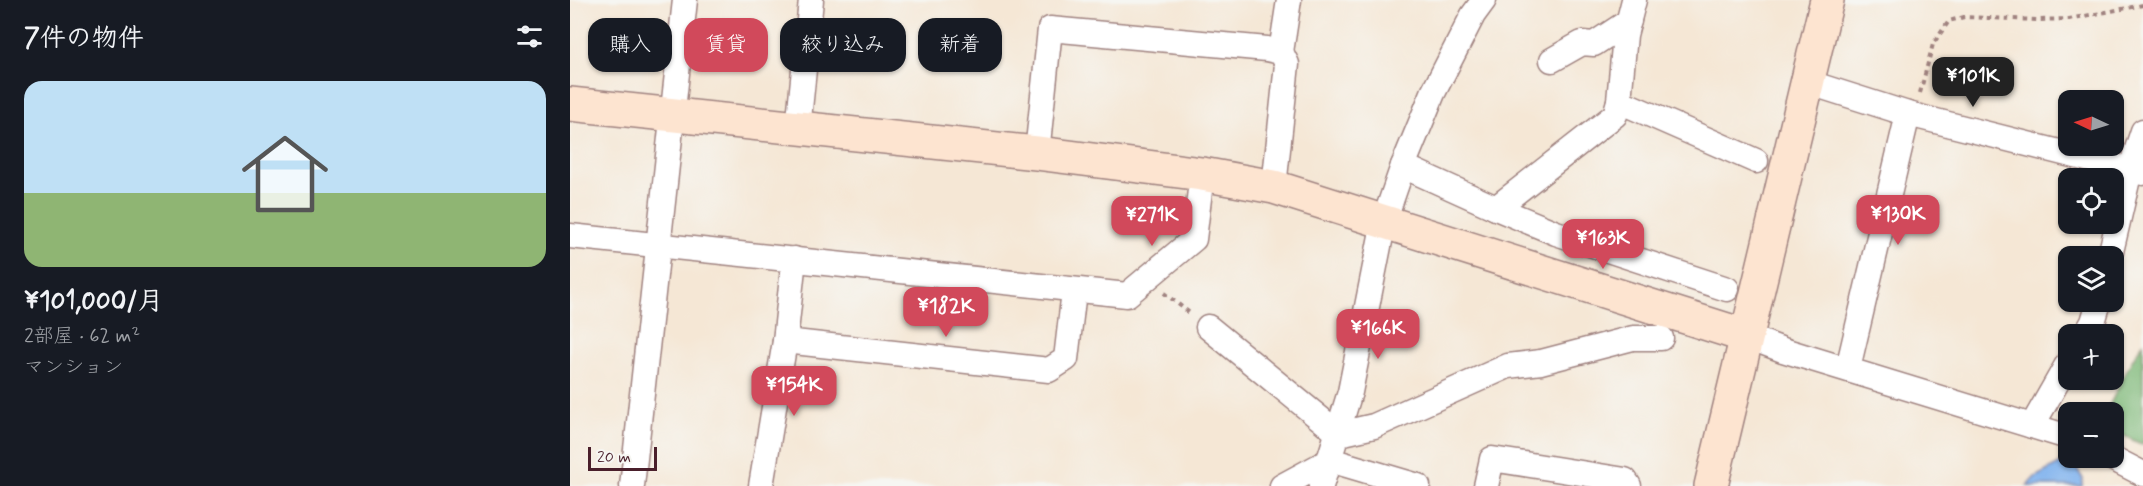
<!DOCTYPE html>
<html lang="ja">
<head>
<meta charset="utf-8">
<style>
	body { margin:0; font-family:Mynerve,"Klee One",sans-serif; background:#20242c; color:#f1f3f6; height:100vh; display:flex; flex-direction:column; font-size:22px; white-space:nowrap }
	* { box-sizing:border-box; margin:0 }
	p { font-size:20px; color:#9ea1a6 }
	.icon { flex:none; width:33px; height:33px; fill:none; stroke:currentColor; stroke-width:2; stroke-linecap:round; stroke-linejoin:round }
	.map { position:relative; flex:1; overflow:hidden }
	.side { display:flex; flex-direction:column; background:#171b24; width:570px }
	.side>* { flex:none }
	.guide { position:absolute; left:18px; top:18px; width:570px; height:54px; display:flex; gap:12px }
	.needle { width:39px; rotate:274deg }
	.buttons { position:absolute; left:1488px; top:90px; display:grid; gap:12px }
	.buttons a { display:grid; place-items:center; width:66px; height:66px; border-radius:12px; background:#171b24; box-shadow:0 2px 4px #0004; font-size:30px }
	.scale { position:absolute; left:18px; bottom:15px; width:69px; box-sizing:border-box; padding-left:6px; border:3px solid #4a1f2b; border-top:0; font-size:16px; line-height:21px; white-space:nowrap; color:#4a1f2b; -webkit-text-stroke:4px #f6f6f2; paint-order:stroke }
	.price { position:absolute; translate:-50% -51px; padding:0 14px; border-radius:12px; background:#d1495b; color:#fff; font-size:20px; line-height:39px; filter:drop-shadow(0 2px 3px #0008) }
	.price::after { content:''; position:absolute; left:50%; top:36px; width:18px; height:14px; margin-left:-9px; background:inherit; clip-path:polygon(0 0,100% 0,50% 100%) }
	.price.selected { background:#222; color:#fff }
	ul { padding:0; list-style:none }
	li { display:grid; align-content:center; gap:12px; height:318px; padding:0 24px }
	li+li { border-top:2px solid #363941 }
	li span { display:grid; place-items:center; height:186px; border-radius:18px; color:#555 }
	li>.icon { margin-inline-start:auto }
	span .icon { width:108px; height:108px; fill:#fffc; stroke-width:1 }
	li b { font-size:26px }
	h2 { display:flex; justify-content:space-between; align-items:center; height:72px; padding:0 24px; font-size:26px }
	.pill { padding:0 21px; border-radius:18px; background:#171b24; box-shadow:0 2px 4px #0004; font-size:21px; line-height:54px }
	.pill.selected { background:#d1495b; color:#fff }
	main { display:flex; flex:1; min-height:0 }
	.map>svg:first-child { display:block }
	.forest { fill:#7db877; stroke:#646c51; stroke-width:1.5 }
	.water { fill:#82b4ee; stroke:#666a8c; stroke-width:1.5 }
	.lines { fill:none; stroke-linecap:round; stroke-linejoin:round }
	.street-casing { stroke:#a08380; stroke-width:27 }
	.secondary-casing { stroke:#a08380; stroke-width:36 }
	.path { stroke:#a08380; stroke-width:4; stroke-dasharray:4.5 4.5; stroke-linecap:butt }
	.street { stroke:#fff; stroke-width:24 }
	.secondary { stroke:#fde4d0; stroke-width:33 }
</style>
</head>
<body>
<main>
<section class="side">
<h2>7件の物件<svg class="icon" aria-label="filters" viewBox="0 0 24 24"><path d="M4 7h16M4 17h16"/><circle cx="9" cy="7" r="2"/><circle cx="15" cy="17" r="2"/></svg></h2>
<ul>
<li><span style="background:linear-gradient(#bfe0f5 60%,#8fb573 0)"><svg class="icon" aria-label="home" viewBox="0 0 24 24"><path d="M3 11l9-7 9 7M6 9v11h12V9"/></svg></span><div><b>¥101,000/月</b><p>2部屋 · 62 m²</p><p>マンション</p></div></li>
</ul>
</section>
<div class="map">
<svg width="1573" height="486" viewBox="0 0 1573 486">
	<rect width="100%" height="100%" fill="#f6f6f2"/>
	<filter id="ink" filterUnits="userSpaceOnUse"><feTurbulence type="fractalNoise" baseFrequency=".0167" numOctaves="2"/><feDisplacementMap in="SourceGraphic" scale="12" xChannelSelector="R" yChannelSelector="G"/><feConvolveMatrix kernelMatrix="1 2 1 2 8 2 1 2 1" color-interpolation-filters="sRGB"/></filter>
	<filter id="wash" filterUnits="userSpaceOnUse"><feTurbulence type="fractalNoise" baseFrequency=".008" numOctaves="4" result="noise"/><feDisplacementMap in="SourceGraphic" scale="24" xChannelSelector="R" yChannelSelector="G"/><feGaussianBlur stdDeviation="1.35" result="paint"/><feColorMatrix in="noise" values="0 0 0 0 0 0 0 0 0 0 0 0 0 0 0 0 0 1.4 0 .05"/><feComposite in="paint" operator="in"/></filter>
	<g filter="url(#wash)">
		<rect width="100%" height="100%" fill="#f5e7d5"/>
		<!-- forest -->
		<polygon class="forest" points="1573,343 1573,445 1544,431 1544,412 1536,412 1562,360"/>
		<!-- water -->
		<polygon class="water" points="1491,463 1504,464 1513,479 1512,486 1457,486 1465,477"/>
	</g>
	<g filter="url(#ink)">
		<g class="lines">
			<defs>
				<g id="street">
					<polyline points="711,52 719,0"/>
					<polyline points="982,60 1012,43 1024,44 1059,21"/>
					<polyline points="1237,82 1338,114 1573,173"/>
					<polyline points="1049,101 1186,161"/>
					<polyline points="228,129 241,0"/>
					<polyline points="467,153 480,29 697,49 711,52 717,64 704,187"/>
					<polyline points="833,166 926,208 1045,115 1049,101 1055,35 1064,0"/>
					<polyline points="926,208 986,233 1157,289"/>
					<polyline points="0,236 557,295 624,239 632,174"/>
					<polyline points="1540,256 1560,170 1573,131"/>
					<polyline points="638,327 769,434 804,426 938,366 971,362 1063,338 1091,338"/>
					<polyline points="1516,334 1523,322 1529,302"/>
					<polyline points="1176,336 1213,350 1498,437"/>
					<polyline points="215,341 479,370 496,359 504,291"/>
					<polyline points="1278,368 1338,114"/>
					<polyline points="1462,426 1498,363"/>
					<polyline points="1542,458 1573,474"/>
					<polyline points="62,486 115,0"/>
					<polyline points="191,486 215,341 224,259"/>
					<polyline points="712,486 760,460 848,486"/>
					<polyline points="751,486 780,392 814,221 833,166 863,93 903,15 914,0"/>
					<polyline points="916,486 922,459 1055,480 1059,486"/>
				</g>
				<g id="secondary">
					<polyline points="0,104 467,153 632,174 704,187 1176,336"/>
					<polyline points="1141,486 1257,0"/>
				</g>
			</defs>
			<!-- street casing -->
			<use href="#street" class="street-casing"/>
			<!-- secondary casing -->
			<use href="#secondary" class="secondary-casing"/>
			<!-- path -->
			<g class="path">
				<polyline points="1350,93 1363,44 1379,21 1394,17 1468,20 1499,19 1573,5"/>
				<polyline points="594,293 621,314"/>
			</g>
			<!-- street -->
			<use href="#street" class="street"/>
			<!-- secondary -->
			<use href="#secondary" class="secondary"/>
		</g>
	</g>
</svg>
<div class="buttons">
<a><svg class="needle" viewBox="-14 -14 28 28"><path d="M0-13l5 13h-10z" fill="#e53935"/><path d="M0 13l5-13h-10z" fill="#9ea1a6"/></svg></a>
<a><svg class="icon" aria-label="locate" viewBox="0 0 24 24"><circle cx="12" cy="12" r="6"/><path d="M12 2v4M12 18v4M2 12h4M18 12h4"/></svg></a>
<a><svg class="icon" aria-label="layers" viewBox="0 0 24 24"><path d="M12 4l9 5-9 5-9-5zM3 14l9 5 9-5"/></svg></a>
<a>+</a>
<a>−</a>
</div>
<div class="scale">20 m</div>
<b class="price selected" style="left:1403px;top:108px">¥101K</b>
<b class="price" style="left:1328px;top:246px">¥130K</b>
<b class="price" style="left:582px;top:247px">¥271K</b>
<b class="price" style="left:1033px;top:270px">¥163K</b>
<b class="price" style="left:376px;top:338px">¥182K</b>
<b class="price" style="left:808px;top:360px">¥166K</b>
<b class="price" style="left:224px;top:417px">¥154K</b>
<div class="guide">
<a class="pill">購入</a>
<a class="pill selected">賃貸</a>
<a class="pill">絞り込み</a>
<a class="pill">新着</a>
</div>
</div>
</main>
</body>
</html>
